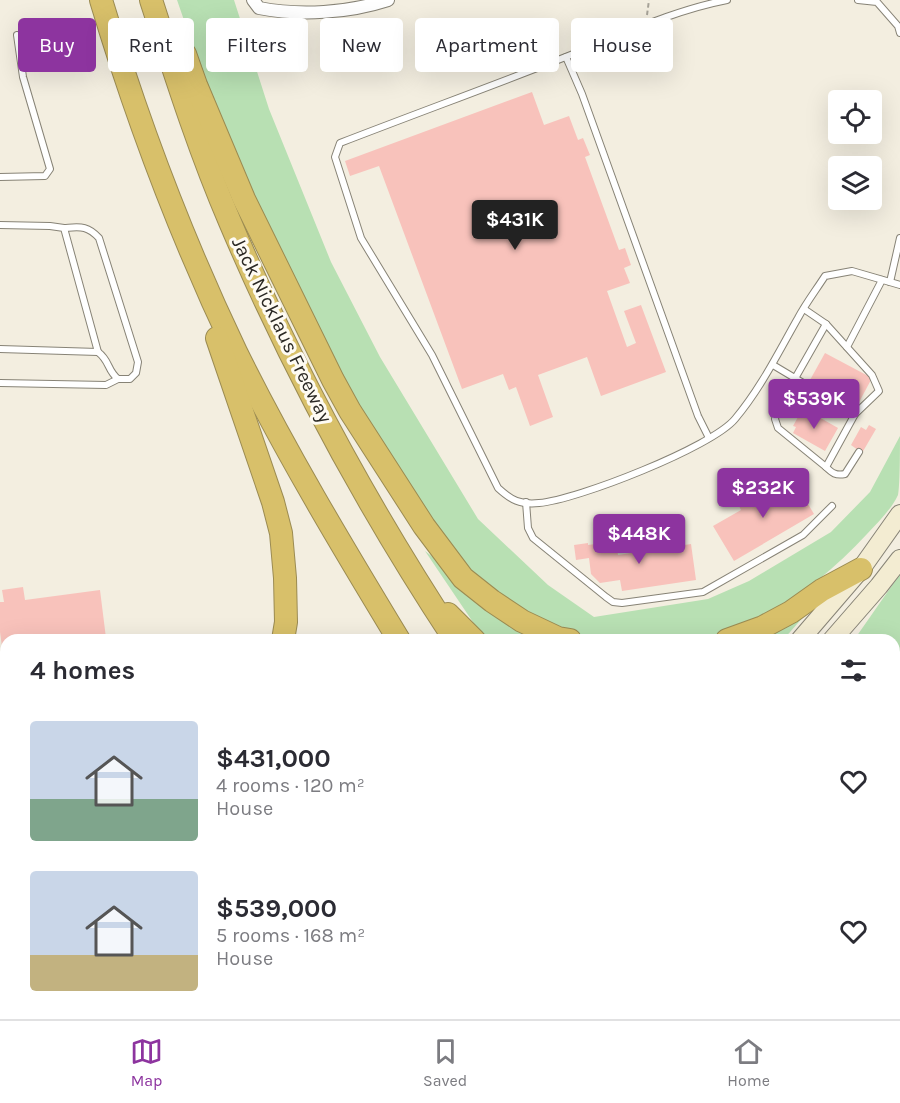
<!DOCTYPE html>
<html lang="en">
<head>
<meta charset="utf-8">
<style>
	body { margin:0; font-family:Karla,sans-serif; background:#f2f2f3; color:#2b2b33; height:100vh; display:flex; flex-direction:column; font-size:22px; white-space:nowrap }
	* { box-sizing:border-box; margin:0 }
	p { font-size:20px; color:#7c7c81 }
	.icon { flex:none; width:33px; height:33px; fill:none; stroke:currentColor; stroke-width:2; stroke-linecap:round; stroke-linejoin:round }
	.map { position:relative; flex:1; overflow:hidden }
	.details { position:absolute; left:0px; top:634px; width:900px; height:386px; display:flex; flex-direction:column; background:#fff; border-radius:18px 18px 0 0; box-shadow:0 6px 24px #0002 }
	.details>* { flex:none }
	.hud { position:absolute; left:18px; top:18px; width:864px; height:54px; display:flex; gap:12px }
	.fabs { position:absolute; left:828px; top:90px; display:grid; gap:12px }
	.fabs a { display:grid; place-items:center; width:54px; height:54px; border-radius:6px; background:#fff; box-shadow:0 6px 24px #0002; font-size:30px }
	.price { position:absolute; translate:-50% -51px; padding:0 14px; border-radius:6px; background:#8d349f; color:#fff; font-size:20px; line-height:39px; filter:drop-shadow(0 2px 3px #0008) }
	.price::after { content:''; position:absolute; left:50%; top:36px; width:18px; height:14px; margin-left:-9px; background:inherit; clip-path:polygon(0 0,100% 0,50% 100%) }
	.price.active { background:#222; color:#fff }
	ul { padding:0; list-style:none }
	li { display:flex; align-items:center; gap:18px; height:150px; padding:0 30px }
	li span { display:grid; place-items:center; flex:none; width:168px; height:120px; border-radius:6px; color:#555 }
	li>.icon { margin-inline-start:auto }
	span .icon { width:72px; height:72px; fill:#fffc; stroke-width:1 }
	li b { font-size:26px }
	h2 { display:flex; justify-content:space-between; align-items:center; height:72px; padding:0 30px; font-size:26px }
	.chip { padding:0 21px; border-radius:6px; background:#fff; box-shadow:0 6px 24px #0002; font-size:21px; line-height:54px }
	.chip.active { background:#8d349f; color:#fff }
	.menu { display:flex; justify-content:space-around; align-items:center; height:84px; border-top:2px solid #e1e1e2; background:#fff; font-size:16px; color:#7c7c81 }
	.menu a { display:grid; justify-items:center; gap:3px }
	.menu .active { color:#8d349f }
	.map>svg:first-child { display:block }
	.green { fill:#b8e0b3 }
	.building { fill:#f8c2bb }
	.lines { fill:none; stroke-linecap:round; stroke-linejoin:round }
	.lane-casing { stroke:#878376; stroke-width:8 }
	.street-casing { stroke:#878376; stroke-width:14 }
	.secondary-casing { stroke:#878376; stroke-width:20 }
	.highway-casing { stroke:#9b8b52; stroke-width:24 }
	.path { stroke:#a7a398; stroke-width:2; stroke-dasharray:4.5 3; stroke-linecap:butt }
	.lane { stroke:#fff; stroke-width:6 }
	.street { stroke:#fff; stroke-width:12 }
	.secondary { stroke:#f3ecd2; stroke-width:18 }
	.highway { stroke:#d8c06a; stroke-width:22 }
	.labels { text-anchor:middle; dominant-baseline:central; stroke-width:6; stroke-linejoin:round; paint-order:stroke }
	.street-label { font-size:20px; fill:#2b2924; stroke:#fefbf3 }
</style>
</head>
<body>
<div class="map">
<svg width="900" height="1019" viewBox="0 0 900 1019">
	<rect width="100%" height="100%" fill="#f3eee0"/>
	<!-- green -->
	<g class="green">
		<path d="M 177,0 L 234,0 L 269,109 L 331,262 L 380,357 L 478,519 L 548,585 L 594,617 L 708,599 L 749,581 L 831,532 L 870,492 L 900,436 C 900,448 900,487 898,495 C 891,510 878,522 867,534 C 822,583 765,625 699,640 L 595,640 L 556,631 L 518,611 L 453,557 L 371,431 L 229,150 Z"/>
		<polygon points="425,551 451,571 553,640 485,640"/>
		<polygon points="900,574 900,715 894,709 894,640 854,640"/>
		<polygon points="805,615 783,640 744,640"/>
		<polygon points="894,782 900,787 900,945 894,951"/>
		<polygon points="900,964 900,1019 772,1019 768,1014 894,1014 894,969"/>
	</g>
	<!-- building -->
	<g class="building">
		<polygon points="532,92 544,125 569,116 578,140 583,138 590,155 585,157 619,250 625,248 631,265 624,268 630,283 607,291 627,347 636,343 624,311 641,305 666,372 601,396 587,357 538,375 553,417 530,426 516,387 509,390 503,374 462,389 379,166 350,176 345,161"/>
		<polygon points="825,353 872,378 857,406 810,380"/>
		<polygon points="803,408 838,428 825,451 793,433 796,427 793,426"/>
		<polygon points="869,425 876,429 862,453 851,445 861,427 866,430"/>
		<polygon points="793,479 814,514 734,561 713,526 741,510 737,502 761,488 765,495"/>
		<polygon points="616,541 618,555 691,544 696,580 622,591 620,580 600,583 591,574 589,558 576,560 574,545 588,543 588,545"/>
		<polygon points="23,587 25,600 100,590 106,638 112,637 113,640 6,640 6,656 3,654 0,632 0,602 4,602 2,590"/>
		<polygon points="46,1014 88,1014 89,1019 47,1019"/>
		<polygon points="125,1014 128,1014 130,1019 110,1019"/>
	</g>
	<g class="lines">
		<defs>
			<g id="lane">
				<path d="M 727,0 C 670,11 618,37 563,58 C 489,87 415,114 340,143 L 335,157 L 361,238 L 432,355 L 498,488 C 511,500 520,505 539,503 C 577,500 712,447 735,419 C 761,388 778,353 798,318 C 806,303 816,290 825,276 L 852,271 L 900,285"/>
				<polyline points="858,0 877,2 898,26 900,33"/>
				<polyline points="566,57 582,94 698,416 709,438"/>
				<polyline points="0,177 45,176 50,169 23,77 17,35"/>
				<polyline points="0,225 50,226 64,228 98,352 0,349"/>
				<path d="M 64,228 C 80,227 87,225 99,238 L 138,362 L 136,373 L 130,379 L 118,379 C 107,370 110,361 98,352"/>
				<polyline points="890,282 900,238"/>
				<polyline points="826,324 872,375 879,391 855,414"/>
				<polyline points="847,347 882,280"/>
				<polyline points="773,365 855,414 826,467 778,428 775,419 777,410 826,324 804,309"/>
				<polyline points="0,383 106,385 118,379"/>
				<path d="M 826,467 C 832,473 836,476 845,474 L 859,452"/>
				<polyline points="526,502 528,528 533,538 606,597 613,602 622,603 703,592 803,535 832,506"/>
				<polyline points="0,813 6,814"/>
				<polyline points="0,937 6,936"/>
				<polyline points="154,1014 155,1019"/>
				<polyline points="223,1014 226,1019"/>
				<polyline points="6,1019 6,1007"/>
			</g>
			<path id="street" d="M 253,0 L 259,8 C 300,16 348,13 388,0"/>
			<g id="secondary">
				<polyline points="800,640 861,569 900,514"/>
				<polyline points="832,640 879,586 900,559"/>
				<polyline points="453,1019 458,1014"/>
				<polyline points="484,1019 489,1014"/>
			</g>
			<g id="highway">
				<path d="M 101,0 C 137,120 182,239 236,352 C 285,451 342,546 399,640"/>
				<path d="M 151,0 C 175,74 199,150 230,222 C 292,368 368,508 455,640"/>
				<polyline points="159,25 185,54 196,85 244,199 333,380 350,411 424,526 463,578 492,601 522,621 558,638 570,640"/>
				<polyline points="217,338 273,502 281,533 285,578 286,622 283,640"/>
				<polyline points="448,614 474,640"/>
				<polyline points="727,640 763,627 791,612 822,590 861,569"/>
				<polyline points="894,725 900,731"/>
				<polyline points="894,771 900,776"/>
				<polyline points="894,962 900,957"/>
				<polyline points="302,1014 308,1019"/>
				<polyline points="656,1014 660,1019"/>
				<polyline points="684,1014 688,1019"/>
				<polyline points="750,1014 754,1019"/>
			</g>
		</defs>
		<!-- lane casing -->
		<use href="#lane" class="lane-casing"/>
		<!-- street casing -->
		<use href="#street" class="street-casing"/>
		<!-- secondary casing -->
		<use href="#secondary" class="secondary-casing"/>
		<!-- highway casing -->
		<use href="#highway" class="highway-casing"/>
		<!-- path -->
		<polyline class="path" points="647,15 649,0"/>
		<!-- lane -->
		<use href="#lane" class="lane"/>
		<!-- street -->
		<use href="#street" class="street"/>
		<!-- secondary -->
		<use href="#secondary" class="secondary"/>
		<!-- highway -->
		<use href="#highway" class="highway"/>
	</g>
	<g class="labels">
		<!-- street labels -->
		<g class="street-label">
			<text transform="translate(282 330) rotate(64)">Jack Nicklaus Freeway</text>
		</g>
	</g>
</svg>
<div class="fabs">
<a><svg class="icon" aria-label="locate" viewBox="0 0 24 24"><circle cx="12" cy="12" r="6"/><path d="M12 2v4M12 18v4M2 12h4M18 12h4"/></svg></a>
<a><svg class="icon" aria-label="layers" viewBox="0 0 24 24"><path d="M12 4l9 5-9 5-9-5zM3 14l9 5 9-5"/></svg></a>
</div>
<b class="price active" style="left:515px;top:251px">$431K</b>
<b class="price" style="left:814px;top:430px">$539K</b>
<b class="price" style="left:763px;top:519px">$232K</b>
<b class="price" style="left:639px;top:565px">$448K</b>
<div class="hud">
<a class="chip active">Buy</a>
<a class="chip">Rent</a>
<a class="chip">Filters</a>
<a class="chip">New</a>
<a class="chip">Apartment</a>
<a class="chip">House</a>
</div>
<section class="details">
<h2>4 homes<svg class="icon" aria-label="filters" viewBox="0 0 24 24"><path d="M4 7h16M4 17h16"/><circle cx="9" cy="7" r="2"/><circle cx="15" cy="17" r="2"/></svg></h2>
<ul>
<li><span style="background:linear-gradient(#c9d6e8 65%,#7fa58c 0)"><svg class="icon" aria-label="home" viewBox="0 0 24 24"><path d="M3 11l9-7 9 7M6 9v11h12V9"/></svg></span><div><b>$431,000</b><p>4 rooms · 120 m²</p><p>House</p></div><svg class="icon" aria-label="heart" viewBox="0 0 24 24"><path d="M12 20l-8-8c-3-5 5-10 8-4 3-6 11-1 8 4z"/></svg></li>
<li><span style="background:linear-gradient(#c9d6e8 70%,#c2b280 0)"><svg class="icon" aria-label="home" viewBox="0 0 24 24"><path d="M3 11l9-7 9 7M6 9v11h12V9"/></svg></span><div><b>$539,000</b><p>5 rooms · 168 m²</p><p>House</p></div><svg class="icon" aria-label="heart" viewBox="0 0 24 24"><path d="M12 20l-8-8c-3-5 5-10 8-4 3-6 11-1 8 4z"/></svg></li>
</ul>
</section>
</div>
<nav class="menu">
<a class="active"><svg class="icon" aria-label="map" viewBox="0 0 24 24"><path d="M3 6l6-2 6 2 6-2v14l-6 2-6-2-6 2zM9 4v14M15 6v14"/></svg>Map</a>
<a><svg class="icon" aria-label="saved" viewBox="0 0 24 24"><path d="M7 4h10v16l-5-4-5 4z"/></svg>Saved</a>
<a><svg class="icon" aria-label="home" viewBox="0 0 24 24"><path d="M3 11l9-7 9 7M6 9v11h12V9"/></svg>Home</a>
</nav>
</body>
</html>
